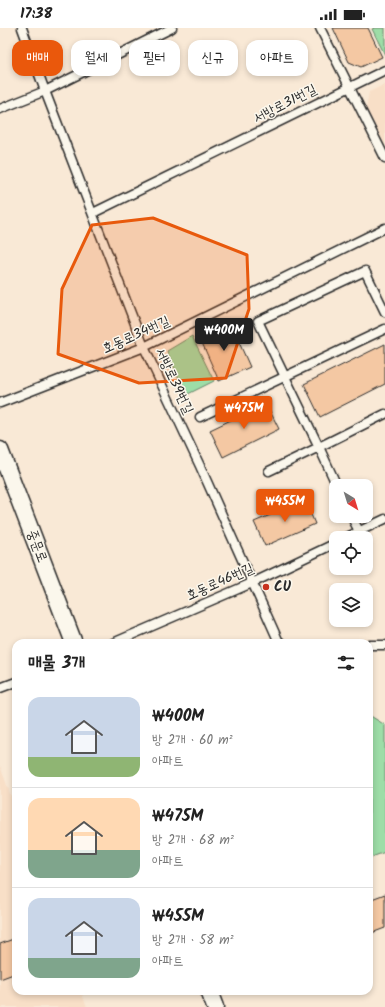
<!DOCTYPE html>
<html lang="ko">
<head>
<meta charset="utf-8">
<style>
	body { margin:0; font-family:Kalam,"Poor Story",sans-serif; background:#f2f2f2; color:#222; height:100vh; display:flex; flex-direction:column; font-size:15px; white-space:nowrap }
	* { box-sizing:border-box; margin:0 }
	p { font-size:13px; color:#767676 }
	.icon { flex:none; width:22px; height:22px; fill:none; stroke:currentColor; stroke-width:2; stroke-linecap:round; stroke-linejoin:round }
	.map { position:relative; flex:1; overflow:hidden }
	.details { position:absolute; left:12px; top:611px; width:361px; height:356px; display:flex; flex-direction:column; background:#fff; border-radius:12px; box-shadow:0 2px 6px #0003 }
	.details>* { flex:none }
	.guide { position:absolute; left:12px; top:12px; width:361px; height:36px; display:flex; gap:8px }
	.needle { width:26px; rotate:142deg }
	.controls { position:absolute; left:329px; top:451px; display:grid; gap:8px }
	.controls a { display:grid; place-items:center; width:44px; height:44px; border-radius:8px; background:#fff; box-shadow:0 2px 6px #0003; font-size:20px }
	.price { position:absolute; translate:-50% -34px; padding:0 9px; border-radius:4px; background:#ea580c; color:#fff; font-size:13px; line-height:26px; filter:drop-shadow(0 1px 2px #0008) }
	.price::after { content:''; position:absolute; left:50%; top:24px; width:12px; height:9px; margin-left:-6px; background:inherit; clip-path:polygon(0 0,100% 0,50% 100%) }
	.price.on { background:#222; color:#fff }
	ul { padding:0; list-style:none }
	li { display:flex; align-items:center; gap:12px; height:100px; padding:0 16px }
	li+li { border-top:1px solid #e0e0e0 }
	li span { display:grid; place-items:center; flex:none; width:112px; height:80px; border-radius:12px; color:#555 }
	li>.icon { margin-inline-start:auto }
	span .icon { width:48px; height:48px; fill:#fffc; stroke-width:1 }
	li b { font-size:17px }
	h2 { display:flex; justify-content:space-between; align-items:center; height:48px; padding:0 16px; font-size:17px }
	.tag { padding:0 14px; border-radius:12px; background:#fff; box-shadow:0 2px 6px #0003; font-size:14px; line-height:36px }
	.tag.on { background:#ea580c; color:#fff }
	.status { display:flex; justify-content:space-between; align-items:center; height:28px; padding:0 20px; background:#fff; direction:ltr }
	.status svg { height:11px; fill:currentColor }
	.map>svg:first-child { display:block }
	.built { fill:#f8dfc7 }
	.green { fill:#9ddda7; stroke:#648469 }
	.building { fill:#f4c8a3; stroke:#2b2b2b }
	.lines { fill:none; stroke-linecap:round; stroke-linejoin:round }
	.service-casing { stroke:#2b2b2b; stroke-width:11 }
	.minor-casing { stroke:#2b2b2b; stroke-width:19 }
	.service { stroke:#fbf7ec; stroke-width:8 }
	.minor { stroke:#fbf7ec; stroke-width:16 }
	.marked { fill:#e8590c; fill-opacity:0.2; stroke:#e8590c; stroke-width:3; stroke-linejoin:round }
	.poi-dot { fill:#c8321e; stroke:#fbf7ec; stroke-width:1.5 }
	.labels { text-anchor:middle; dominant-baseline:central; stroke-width:3; stroke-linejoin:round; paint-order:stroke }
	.street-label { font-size:14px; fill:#2b2b2b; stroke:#fbf7ec }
	.poi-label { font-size:14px; font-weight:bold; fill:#2b2b2b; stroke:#fbf7ec; text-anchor:start }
</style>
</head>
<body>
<div class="status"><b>17:38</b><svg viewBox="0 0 49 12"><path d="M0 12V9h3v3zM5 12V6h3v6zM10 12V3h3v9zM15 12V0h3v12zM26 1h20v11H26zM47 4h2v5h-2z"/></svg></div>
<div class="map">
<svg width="385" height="979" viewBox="0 0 385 979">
	<rect width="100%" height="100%" fill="#f9e9d6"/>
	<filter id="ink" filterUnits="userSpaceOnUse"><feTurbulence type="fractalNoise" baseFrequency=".025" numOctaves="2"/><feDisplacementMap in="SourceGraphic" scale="8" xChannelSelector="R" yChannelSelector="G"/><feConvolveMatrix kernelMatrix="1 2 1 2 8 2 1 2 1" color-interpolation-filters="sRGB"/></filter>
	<g filter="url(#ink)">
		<!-- built -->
		<g class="built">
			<polygon points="385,56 385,117 366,81 369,64"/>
			<polygon points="0,738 16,782 16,963 81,963 87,979 0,979"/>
		</g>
		<!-- green -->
		<g class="green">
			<polygon points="375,0 385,0 385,27 372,1"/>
			<polygon points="192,308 214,353 186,367 167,323"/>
			<polygon points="369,687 385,697 385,824 369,830"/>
		</g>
		<!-- building -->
		<g class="building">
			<polygon points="333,0 368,0 382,29 361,39 349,34"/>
			<polygon points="230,294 250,339 219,353 199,308"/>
			<polygon points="385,316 385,356 320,389 304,356"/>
			<polygon points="266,375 279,401 223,429 210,402"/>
			<polygon points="305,472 315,496 265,518 254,494"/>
			<polygon points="385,866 385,900 369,906 369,872"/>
			<polygon points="16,910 16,945 0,951 0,916"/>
		</g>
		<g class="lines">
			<defs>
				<g id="service">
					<polyline points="22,0 45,63 144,319 200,438 278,612 281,615"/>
					<polyline points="320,0 385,130"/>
					<polyline points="0,81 45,63 172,0"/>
					<polyline points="93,185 385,42"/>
					<polyline points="0,375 144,319 385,200"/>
					<polyline points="200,389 385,301"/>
					<polyline points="269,443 319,419 258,293 365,243 385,284"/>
					<polyline points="337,458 319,419 385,386"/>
					<polyline points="351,488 359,503"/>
					<polyline points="345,510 385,491"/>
					<polyline points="113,615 252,555 336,515"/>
					<polyline points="369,617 385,617"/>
					<polyline points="0,660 16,654"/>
				</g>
				<g id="minor">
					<polyline points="0,422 74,615"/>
					<polyline points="209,963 215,979"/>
				</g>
			</defs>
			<!-- service casing -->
			<use href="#service" class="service-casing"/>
			<!-- minor casing -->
			<use href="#minor" class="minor-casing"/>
			<!-- service -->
			<use href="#service" class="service"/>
			<!-- minor -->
			<use href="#minor" class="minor"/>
		</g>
	</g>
	<!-- marked area -->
	<path class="marked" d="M 153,190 L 247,227 L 249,281 L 226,350 L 139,355 L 58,326 L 62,261 L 92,197 Z"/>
	<!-- markers -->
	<circle class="poi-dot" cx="266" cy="559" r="4"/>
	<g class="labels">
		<!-- street labels -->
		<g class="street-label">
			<text transform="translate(285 76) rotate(-27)">서방로31번길</text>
			<text transform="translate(136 307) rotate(-24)">호동로34번길</text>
			<text transform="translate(174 353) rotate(65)">서방로39번길</text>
			<text transform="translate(37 518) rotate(69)">중문로</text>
			<text transform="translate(220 554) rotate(-24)">호동로46번길</text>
		</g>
		<!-- poi labels -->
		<g class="poi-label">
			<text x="274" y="559">CU</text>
		</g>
	</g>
</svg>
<div class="controls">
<a><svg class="needle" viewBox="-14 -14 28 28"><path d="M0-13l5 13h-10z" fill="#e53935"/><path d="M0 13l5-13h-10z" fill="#767676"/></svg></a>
<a><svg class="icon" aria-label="locate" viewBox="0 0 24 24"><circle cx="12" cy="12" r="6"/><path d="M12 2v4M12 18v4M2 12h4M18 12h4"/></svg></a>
<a><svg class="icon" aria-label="layers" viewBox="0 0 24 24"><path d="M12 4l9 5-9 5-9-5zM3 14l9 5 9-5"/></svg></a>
</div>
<b class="price on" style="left:224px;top:324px">₩400M</b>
<b class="price" style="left:244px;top:402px">₩475M</b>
<b class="price" style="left:285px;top:495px">₩455M</b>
<div class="guide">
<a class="tag on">매매</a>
<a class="tag">월세</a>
<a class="tag">필터</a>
<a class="tag">신규</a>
<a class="tag">아파트</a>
</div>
<section class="details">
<h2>매물 3개<svg class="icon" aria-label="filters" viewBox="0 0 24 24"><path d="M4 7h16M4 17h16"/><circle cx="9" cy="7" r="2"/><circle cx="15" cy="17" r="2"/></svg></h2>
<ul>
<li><span style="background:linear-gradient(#c9d6e8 75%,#8fb573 0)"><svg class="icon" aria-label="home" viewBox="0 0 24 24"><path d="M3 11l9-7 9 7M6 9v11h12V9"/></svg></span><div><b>₩400M</b><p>방 2개 · 60 m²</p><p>아파트</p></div></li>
<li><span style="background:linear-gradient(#ffd9b3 65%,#7fa58c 0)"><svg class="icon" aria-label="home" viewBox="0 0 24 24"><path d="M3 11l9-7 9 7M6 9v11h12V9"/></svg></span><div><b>₩475M</b><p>방 2개 · 68 m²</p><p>아파트</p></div></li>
<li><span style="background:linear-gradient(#c9d6e8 75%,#7fa58c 0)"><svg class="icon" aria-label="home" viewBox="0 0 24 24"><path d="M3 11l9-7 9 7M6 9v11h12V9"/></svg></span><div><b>₩455M</b><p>방 2개 · 58 m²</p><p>아파트</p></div></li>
</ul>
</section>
</div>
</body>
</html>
